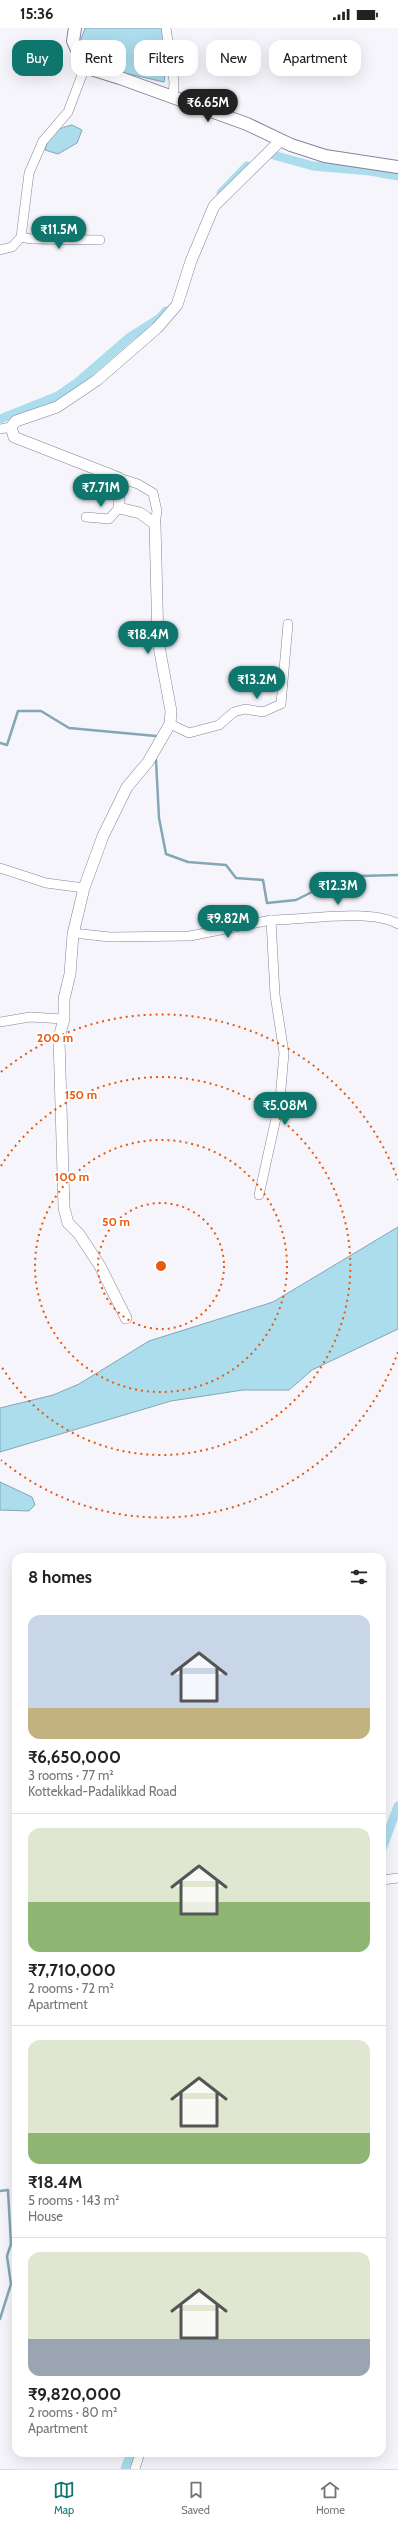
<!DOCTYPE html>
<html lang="en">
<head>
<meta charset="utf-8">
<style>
	body { margin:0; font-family:Cabin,sans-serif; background:#f6f6f6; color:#222; height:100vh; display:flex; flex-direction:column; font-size:15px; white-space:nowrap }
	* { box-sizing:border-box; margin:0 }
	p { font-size:13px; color:#767676 }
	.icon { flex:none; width:22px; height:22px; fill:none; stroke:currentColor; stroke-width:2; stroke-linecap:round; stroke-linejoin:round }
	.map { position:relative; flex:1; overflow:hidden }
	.side { position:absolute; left:12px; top:1525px; width:374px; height:904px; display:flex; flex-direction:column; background:#fff; border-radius:12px; box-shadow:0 4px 16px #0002 }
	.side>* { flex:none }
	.banner { position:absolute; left:12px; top:12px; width:374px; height:36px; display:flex; gap:8px }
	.price { position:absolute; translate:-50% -34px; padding:0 9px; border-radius:14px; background:#0f766e; color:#fff; font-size:13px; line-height:26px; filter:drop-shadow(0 1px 2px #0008) }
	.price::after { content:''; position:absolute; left:50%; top:24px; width:12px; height:9px; margin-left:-6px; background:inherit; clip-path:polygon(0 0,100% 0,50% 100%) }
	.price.selected { background:#222; color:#fff }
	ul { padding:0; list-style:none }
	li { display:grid; align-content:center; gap:8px; height:212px; padding:0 16px }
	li+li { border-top:1px solid #e0e0e0 }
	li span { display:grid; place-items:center; height:124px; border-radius:12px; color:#555 }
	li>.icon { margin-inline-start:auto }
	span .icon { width:72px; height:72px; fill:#fffc; stroke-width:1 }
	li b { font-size:17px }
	h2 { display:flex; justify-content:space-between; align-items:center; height:48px; padding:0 16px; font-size:17px }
	.pill { padding:0 14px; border-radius:12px; background:#fff; box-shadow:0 4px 16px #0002; font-size:14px; line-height:36px }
	.pill.selected { background:#0f766e; color:#fff }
	.status { display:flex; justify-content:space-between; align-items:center; height:28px; padding:0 20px; background:#fff; direction:ltr }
	.status svg { height:11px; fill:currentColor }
	.tab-bar { display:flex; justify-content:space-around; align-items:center; height:56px; border-top:1px solid #e0e0e0; background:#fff; font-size:11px; color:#767676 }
	.tab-bar a { display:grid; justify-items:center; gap:2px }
	.tab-bar .selected { color:#0f766e }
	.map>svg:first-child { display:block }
	.water { fill:#acdded; stroke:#84a6b5 }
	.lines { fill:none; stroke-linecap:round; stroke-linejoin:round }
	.stream { stroke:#84a6b5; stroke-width:2.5 }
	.canal { stroke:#acdded; stroke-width:9 }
	.minor-casing { stroke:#85829c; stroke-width:10 }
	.tertiary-casing { stroke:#85829c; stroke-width:12 }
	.secondary-casing { stroke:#85829c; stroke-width:14 }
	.minor { stroke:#fff; stroke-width:9 }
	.tertiary { stroke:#fff; stroke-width:11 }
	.secondary { stroke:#fff; stroke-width:12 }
	.ring { fill:none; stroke:#e8590c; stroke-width:2; stroke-dasharray:2 4 }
	.centre { fill:#e8590c; stroke:#fff; stroke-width:2 }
	.ring-label { font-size:12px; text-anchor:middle; font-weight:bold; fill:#e8590c; stroke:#fff; stroke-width:4; stroke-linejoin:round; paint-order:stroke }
</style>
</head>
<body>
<div class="status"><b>15:36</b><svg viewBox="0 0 49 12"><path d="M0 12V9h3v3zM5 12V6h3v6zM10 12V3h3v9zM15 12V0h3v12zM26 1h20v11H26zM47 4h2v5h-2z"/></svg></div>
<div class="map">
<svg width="398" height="2441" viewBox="0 0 398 2441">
	<rect width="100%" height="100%" fill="#f5f5fb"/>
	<!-- water -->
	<g class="water">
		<polygon points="85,0 163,0 167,30 164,54 89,37 80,14"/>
		<path d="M 72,97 L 82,102 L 77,115 L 58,126 L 45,122 C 49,106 55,101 72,97 Z"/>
		<polygon points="398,1199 398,1301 312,1342 289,1362 243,1362 171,1373 0,1424 0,1380 53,1367 79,1356 149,1313 273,1274"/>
		<polygon points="0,1454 32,1469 35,1477 29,1483 0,1482"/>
	</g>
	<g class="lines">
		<!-- stream -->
		<g class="stream">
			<polyline points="0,715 7,717 18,683 41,683 69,700 156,708"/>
			<polyline points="156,732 159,790 166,826 188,834 226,837 236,850 263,852 267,875 296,872 324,858 359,848 398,847"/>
			<polyline points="0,2163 8,2162 11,2216 7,2228 11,2256 0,2291"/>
		</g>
		<!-- canal -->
		<g class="canal">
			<polyline points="263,128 266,125 313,138 370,143 398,148"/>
			<polyline points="221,165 247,138"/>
			<polyline points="0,391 58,368 78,354 130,309 160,290 166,283"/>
			<polyline points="382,1821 398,1778"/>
			<polyline points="125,2441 131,2425"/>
		</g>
		<defs>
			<g id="minor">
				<polyline points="166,0 174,54 173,69"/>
				<polyline points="21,209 31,211 100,212"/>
				<polyline points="0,222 12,219 21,209 29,145 43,113 68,84 85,39"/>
				<polyline points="0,401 11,399"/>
				<polyline points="119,450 138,456 153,465 157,483 155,496"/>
				<polyline points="86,489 109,491 119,480"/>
				<polyline points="170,696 189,705 219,697 234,684 245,681 263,684 281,676 288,596"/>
				<polyline points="0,840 46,855 84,860"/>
				<path d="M 271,892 C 303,892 372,880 398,896"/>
				<polyline points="73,905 110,909 190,908 271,892 275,967 284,1025 280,1072 259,1167"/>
				<polyline points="0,994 30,989 64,991"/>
				<polyline points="382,1852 398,1850"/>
				<polyline points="135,2441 140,2425"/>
			</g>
			<polyline id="tertiary" points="126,1290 100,1238 79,1206 68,1195 64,1180 59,1010 64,991 64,971 70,946 73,906 84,860 103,808 127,759 148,734 170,696 171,683 158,613 155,496 140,485 119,480 119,450 14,409 11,399 16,393 57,379 97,352 157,300 177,277 191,233 214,178 281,112"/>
			<polyline id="secondary" points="75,0 73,13 85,39 120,50 247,96 291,117 325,128 398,139"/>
		</defs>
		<!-- minor casing -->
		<use href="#minor" class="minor-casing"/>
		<!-- tertiary casing -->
		<use href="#tertiary" class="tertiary-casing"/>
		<!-- secondary casing -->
		<use href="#secondary" class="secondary-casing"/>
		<!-- minor -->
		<use href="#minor" class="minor"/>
		<!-- tertiary -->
		<use href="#tertiary" class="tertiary"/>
		<!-- secondary -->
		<use href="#secondary" class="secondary"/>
	</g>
	<!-- distance rings -->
	<g class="ring">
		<circle cx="161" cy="1238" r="63"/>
		<circle cx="161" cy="1238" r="126"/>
		<path d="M1 1138A189 189 0 1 1 1 1338"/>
		<path d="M398 1324A252 252 0 0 1 1 1432M1 1044A252 252 0 0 1 398 1152"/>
	</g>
	<circle cx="161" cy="1238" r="6" class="centre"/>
	<g class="ring-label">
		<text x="55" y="1014">200 m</text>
		<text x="81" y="1071">150 m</text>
		<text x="72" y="1153">100 m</text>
		<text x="116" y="1198">50 m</text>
	</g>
</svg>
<b class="price selected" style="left:208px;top:95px">₹6.65M</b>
<b class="price" style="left:59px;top:222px">₹11.5M</b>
<b class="price" style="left:101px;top:480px">₹7.71M</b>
<b class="price" style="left:148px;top:627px">₹18.4M</b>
<b class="price" style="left:257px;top:672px">₹13.2M</b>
<b class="price" style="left:338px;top:878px">₹12.3M</b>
<b class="price" style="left:228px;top:911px">₹9.82M</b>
<b class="price" style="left:285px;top:1098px">₹5.08M</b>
<div class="banner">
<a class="pill selected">Buy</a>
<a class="pill">Rent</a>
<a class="pill">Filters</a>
<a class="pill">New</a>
<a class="pill">Apartment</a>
</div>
<section class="side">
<h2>8 homes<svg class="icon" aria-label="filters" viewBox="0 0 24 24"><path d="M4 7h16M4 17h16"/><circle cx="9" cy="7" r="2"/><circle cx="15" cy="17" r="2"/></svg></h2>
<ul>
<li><span style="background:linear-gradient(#c9d6e8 75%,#c2b280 0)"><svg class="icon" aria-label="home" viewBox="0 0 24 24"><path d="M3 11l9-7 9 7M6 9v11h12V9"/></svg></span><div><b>₹6,650,000</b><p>3 rooms · 77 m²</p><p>Kottekkad-Padalikkad Road</p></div></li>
<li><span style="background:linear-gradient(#dfe7d0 60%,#8fb573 0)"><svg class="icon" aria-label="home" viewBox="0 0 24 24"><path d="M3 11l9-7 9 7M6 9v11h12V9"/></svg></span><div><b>₹7,710,000</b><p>2 rooms · 72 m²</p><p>Apartment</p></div></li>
<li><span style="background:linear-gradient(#dfe7d0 75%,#8fb573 0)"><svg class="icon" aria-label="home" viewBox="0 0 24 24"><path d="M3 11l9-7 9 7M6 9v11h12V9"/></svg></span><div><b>₹18.4M</b><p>5 rooms · 143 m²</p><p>House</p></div></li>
<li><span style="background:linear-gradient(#dfe7d0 70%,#9aa5b1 0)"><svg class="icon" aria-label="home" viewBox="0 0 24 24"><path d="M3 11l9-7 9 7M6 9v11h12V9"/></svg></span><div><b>₹9,820,000</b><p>2 rooms · 80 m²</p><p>Apartment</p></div></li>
</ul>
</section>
</div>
<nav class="tab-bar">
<a class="selected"><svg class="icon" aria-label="map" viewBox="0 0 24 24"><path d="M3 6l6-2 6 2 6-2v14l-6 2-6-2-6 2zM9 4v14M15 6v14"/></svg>Map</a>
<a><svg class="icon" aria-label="saved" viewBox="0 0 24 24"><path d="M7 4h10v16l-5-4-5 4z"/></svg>Saved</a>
<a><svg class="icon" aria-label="home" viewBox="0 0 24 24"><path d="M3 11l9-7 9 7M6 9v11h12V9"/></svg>Home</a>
</nav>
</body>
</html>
